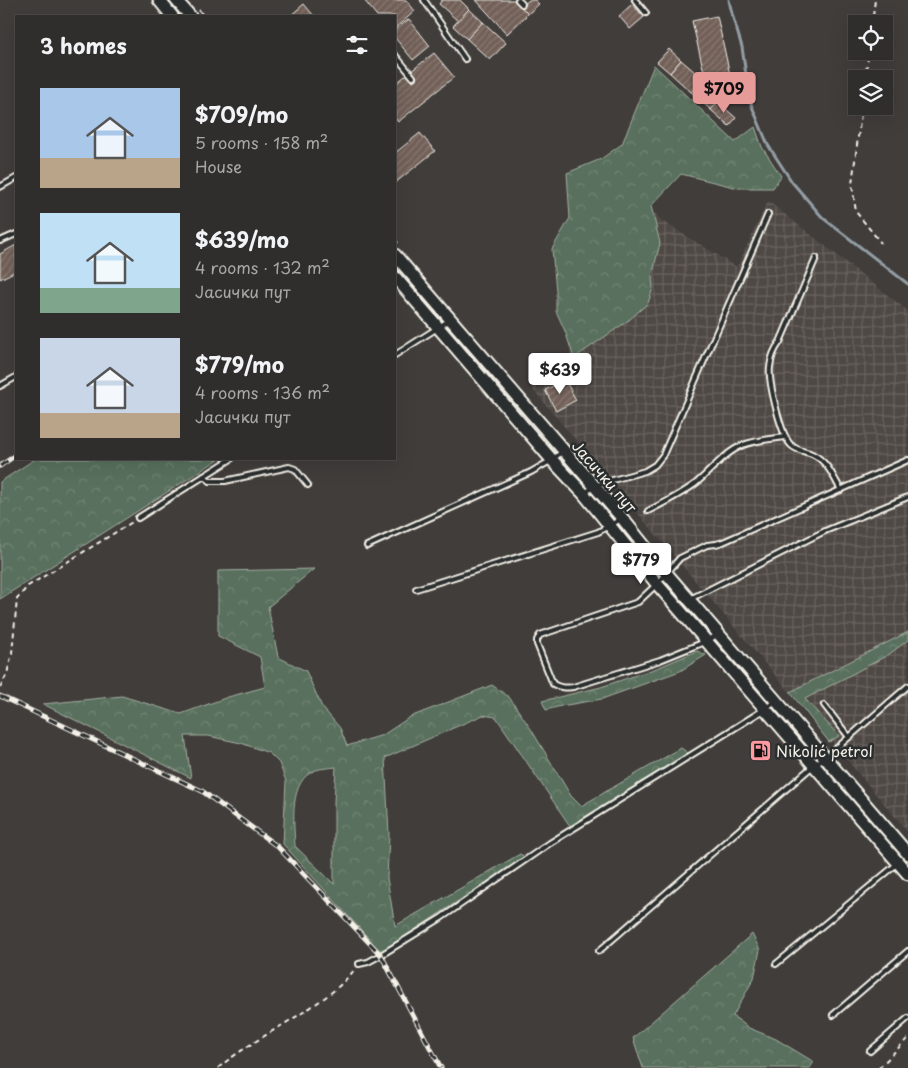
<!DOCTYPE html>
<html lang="en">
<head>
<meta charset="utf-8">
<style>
	body { margin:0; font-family:"Playpen Sans",sans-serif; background:#3c3a38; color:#f1f3f6; height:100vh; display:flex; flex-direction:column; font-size:19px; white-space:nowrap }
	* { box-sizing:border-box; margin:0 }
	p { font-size:16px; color:#a8a8a9 }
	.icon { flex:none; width:28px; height:28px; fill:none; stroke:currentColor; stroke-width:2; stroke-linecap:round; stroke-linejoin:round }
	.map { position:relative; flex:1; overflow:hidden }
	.sheet { position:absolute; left:15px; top:15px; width:381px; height:445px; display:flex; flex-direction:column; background:#302e2c; border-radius:0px; box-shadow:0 5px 20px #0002,0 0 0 1px #4b4a48 }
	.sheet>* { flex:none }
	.buttons { position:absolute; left:848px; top:15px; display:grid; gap:10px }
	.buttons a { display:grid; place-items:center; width:45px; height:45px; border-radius:0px; background:#302e2c; box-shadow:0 5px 20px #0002,0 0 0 1px #4b4a48; font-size:25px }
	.price { position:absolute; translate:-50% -42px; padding:0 11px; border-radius:5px; background:#fff; color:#222; font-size:16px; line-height:32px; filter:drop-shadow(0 1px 2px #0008) }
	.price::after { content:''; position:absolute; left:50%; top:30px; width:15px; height:11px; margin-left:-8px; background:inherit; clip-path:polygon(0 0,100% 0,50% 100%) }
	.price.on { background:#e69b98; color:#111 }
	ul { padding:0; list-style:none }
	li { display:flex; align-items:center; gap:15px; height:125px; padding:0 25px }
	li span { display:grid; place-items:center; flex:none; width:140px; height:100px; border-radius:0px; color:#555 }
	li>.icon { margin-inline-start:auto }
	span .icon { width:60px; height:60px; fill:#fffc; stroke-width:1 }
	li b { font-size:21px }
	h2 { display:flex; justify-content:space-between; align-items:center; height:60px; padding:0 25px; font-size:21px }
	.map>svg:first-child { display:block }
	.industrial { fill:url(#industrial-grid) }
	.forest { fill:url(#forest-crowns); stroke:#a6b0a2; fill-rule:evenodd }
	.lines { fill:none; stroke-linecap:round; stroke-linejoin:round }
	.stream { stroke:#939ea4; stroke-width:3 }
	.building { fill:url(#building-hatch); stroke:#f4f1e8 }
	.lane-casing { stroke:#f4f1e8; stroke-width:8 }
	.secondary-casing { stroke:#f4f1e8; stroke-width:15 }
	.path { stroke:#f4f1e8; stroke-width:2; stroke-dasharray:5 4; stroke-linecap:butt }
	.lane { stroke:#2a2d2e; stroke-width:4 }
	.secondary { stroke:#2a2d2e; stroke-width:11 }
	.rail-casing { stroke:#f4f1e8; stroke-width:5 }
	.rail { stroke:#2a2d2e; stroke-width:3; stroke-dasharray:9; stroke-linecap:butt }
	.labels { text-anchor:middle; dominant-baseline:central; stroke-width:5; stroke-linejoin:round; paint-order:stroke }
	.street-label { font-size:15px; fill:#f4f1e8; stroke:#2a2d2e }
	.poi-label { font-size:15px; fill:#f4f1e8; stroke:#2a2d2e; text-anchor:start }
</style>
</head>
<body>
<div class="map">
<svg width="908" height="1068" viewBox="0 0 908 1068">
	<defs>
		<pattern id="industrial-grid" width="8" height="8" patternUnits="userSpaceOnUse" patternTransform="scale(1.25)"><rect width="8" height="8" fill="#4f4844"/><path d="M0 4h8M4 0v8" fill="none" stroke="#69635f"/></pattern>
		<pattern id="forest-crowns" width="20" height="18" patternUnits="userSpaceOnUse" patternTransform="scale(1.25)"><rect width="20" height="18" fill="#59705d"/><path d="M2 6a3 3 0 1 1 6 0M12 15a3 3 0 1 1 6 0" fill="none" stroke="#718574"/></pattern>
		<pattern id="building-hatch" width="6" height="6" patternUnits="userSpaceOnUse" patternTransform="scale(1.25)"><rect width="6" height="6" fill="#726159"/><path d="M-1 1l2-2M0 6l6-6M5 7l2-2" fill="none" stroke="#877871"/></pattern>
	</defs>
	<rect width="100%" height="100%" fill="#403d3b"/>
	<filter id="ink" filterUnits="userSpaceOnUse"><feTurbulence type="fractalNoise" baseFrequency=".02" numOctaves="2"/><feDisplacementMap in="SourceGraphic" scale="10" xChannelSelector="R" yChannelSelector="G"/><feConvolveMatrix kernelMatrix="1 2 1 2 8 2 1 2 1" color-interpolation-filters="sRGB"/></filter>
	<g filter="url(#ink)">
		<!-- industrial -->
		<polygon class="industrial" points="625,182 662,221 737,267 768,201 908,311 908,832 529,385 568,363 581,292"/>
		<!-- forest -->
		<g class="forest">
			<polygon points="654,65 735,142 755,127 762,147 781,176 773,188 738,188 681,174 651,206 660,243 652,276 653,288 648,303 629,320 574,358 565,331 556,311 556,291 552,249 570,218 567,173 601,159 622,144"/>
			<polygon points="35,459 219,459 0,599 0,482"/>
			<path d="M 314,569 L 268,607 L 278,657 L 306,671 L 322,707 L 340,728 L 347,746 L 383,735 L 410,717 L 492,685 L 509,697 L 531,729 L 571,796 L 581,806 L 681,748 L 688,753 L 570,826 L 496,717 L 483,715 L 385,758 L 389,835 L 387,878 L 395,926 L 520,854 L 525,857 L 381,952 L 283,844 L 286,781 L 279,763 L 269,753 L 241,743 L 208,736 L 185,736 L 191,778 L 43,704 L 122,696 L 181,714 L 228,697 L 265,687 L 260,657 L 218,636 L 218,571 ZM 336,767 L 334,802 L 334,884 L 295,846 C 294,822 288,780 316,770 C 322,768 330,768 336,767 Z"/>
			<polygon points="908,632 908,640 888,655 805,699 839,736 829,742 790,692"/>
			<polygon points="697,651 706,655 680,671 602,699 561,706 546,710 542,701 601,687 657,668"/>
			<polygon points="752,934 760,950 754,978 733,1016 749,1028 776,1039 814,1062 810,1068 643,1068 633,1038"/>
		</g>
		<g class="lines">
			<!-- stream -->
			<polyline class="stream" points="729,0 732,14 742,47 746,75 753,86 751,104 768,145 792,182 823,218 908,284"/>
		</g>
		<!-- building -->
		<g class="building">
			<polygon points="364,0 406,0 415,11 395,28 395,16 377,16"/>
			<polygon points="442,0 460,0 469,9 458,21 439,4"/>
			<polygon points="476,0 515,0 528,14 507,34"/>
			<polygon points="529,0 535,0 539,4 528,14 521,7"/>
			<polygon points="304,4 314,16 290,16"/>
			<polygon points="632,4 644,17 630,29 619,16"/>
			<polygon points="469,9 483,22 467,39 453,26"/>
			<polygon points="717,16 732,84 708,89 692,21"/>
			<polygon points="409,19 430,46 413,60 395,38 395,30"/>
			<polygon points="483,22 506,43 490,60 467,39"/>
			<polygon points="669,49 681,60 670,73 657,62"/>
			<polygon points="434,53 454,77 398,122 395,118 395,84"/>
			<polygon points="681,60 703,79 691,92 670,73"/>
			<polygon points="699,84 718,102 711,110 691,92"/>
			<polygon points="718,102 736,118 729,126 711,110"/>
			<polygon points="420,133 435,151 395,183 395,153"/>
			<polygon points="16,245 16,271 0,279 0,254"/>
			<polygon points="565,380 576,400 556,411 545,390"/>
		</g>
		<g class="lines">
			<defs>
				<g id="lane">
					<polyline points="424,0 465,59"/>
					<polyline points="518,0 522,4"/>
					<polyline points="635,0 646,13"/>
					<polyline points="395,55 413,77"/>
					<polyline points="0,187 16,178"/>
					<polyline points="0,241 16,234"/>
					<path d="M 816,258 L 780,342 C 774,350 771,357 770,367 C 768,381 781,436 791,445 C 797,451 805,451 812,454 C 827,461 833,476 841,490"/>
					<polyline points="395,355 450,320"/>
					<polyline points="0,386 16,377"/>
					<polyline points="204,476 210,481 225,481 289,467 295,469 308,485"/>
					<polyline points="584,494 593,487 602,483 645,471 655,465 663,455 768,214"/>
					<path d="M 648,511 C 664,503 680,495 695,484 C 711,471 724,453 743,445 C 756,440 771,439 785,437"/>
					<polyline points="138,518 231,459"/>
					<polyline points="367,546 531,472 552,460 563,451"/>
					<polyline points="416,589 598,532 621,519"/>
					<polyline points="690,599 825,531 908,497"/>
					<path d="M 717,635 L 707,641 L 660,660 L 573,687 C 565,688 560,688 553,684 L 537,644 L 537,640 L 540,635 L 638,602 L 657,584 L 680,558 L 707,545 L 716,544 L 723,542 L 908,460"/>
					<polyline points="824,705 849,737"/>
					<polyline points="599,951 814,765 832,752 908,686"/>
					<polyline points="359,964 368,962 381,955 441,918 550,843 765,709 775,701"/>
					<polyline points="776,964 897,864"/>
					<polyline points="833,1015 908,951"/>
					<polyline points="870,1051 908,1018"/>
				</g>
				<g id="secondary">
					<polyline points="159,0 172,16"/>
					<polyline points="176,0 190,16"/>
					<polyline points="395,255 622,518 667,574 908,854"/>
					<polyline points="395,277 552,460 584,494 657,584 908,874"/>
				</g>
			</defs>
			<!-- lane casing -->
			<use href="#lane" class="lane-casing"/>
			<!-- secondary casing -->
			<use href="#secondary" class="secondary-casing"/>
			<!-- path -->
			<g class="path">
				<polyline points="199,10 204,16"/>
				<polyline points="872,24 875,0"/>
				<polyline points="865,79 869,51"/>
				<polyline points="862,106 852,184 856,212 881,243"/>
				<polyline points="395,239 400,246"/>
				<polyline points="0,688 7,674 12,653 17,599 28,586 134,521"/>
				<path d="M 218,1068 C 242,1048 275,1030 302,1013 C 322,1000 340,988 355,969"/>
				<polyline points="879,1068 908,1038"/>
			</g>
			<!-- lane -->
			<use href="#lane" class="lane"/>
			<!-- secondary -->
			<use href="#secondary" class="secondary"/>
			<defs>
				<g id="rail">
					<polyline points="0,466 16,455"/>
					<polyline points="0,696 202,791 278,847 381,955 441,1068"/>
				</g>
			</defs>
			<!-- rail casing -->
			<use href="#rail" class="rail-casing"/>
			<!-- rail -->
			<use href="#rail" class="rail"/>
		</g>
	</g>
	<!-- icons -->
	<defs>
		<symbol id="fuel-square" viewBox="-11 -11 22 22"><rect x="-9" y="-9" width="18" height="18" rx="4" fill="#ff9aa2" stroke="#2a2d2e"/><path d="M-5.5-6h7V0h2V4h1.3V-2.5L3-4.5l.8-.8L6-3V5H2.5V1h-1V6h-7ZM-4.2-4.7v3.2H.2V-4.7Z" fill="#111"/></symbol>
	</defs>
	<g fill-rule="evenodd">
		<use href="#fuel-square" x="748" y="738" width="25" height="25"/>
	</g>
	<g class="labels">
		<!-- street labels -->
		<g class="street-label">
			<text transform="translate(605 476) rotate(49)">Јасички пут</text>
		</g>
		<!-- poi labels -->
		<g class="poi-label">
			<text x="776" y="750">Nikolić petrol</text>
		</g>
	</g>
</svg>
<div class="buttons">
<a><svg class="icon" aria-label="locate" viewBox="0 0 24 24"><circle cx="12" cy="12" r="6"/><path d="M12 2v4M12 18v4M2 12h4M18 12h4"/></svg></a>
<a><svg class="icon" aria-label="layers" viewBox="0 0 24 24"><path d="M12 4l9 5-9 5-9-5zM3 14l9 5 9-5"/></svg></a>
</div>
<b class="price on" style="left:724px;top:114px">$709</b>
<b class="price" style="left:560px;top:395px">$639</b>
<b class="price" style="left:641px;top:585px">$779</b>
<section class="sheet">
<h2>3 homes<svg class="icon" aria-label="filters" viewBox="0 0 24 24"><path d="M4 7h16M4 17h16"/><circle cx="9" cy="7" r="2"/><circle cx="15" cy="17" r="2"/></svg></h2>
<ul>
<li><span style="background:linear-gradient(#a9c7e8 70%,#b9a48a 0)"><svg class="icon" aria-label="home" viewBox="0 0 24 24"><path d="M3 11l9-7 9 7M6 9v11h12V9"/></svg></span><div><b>$709/mo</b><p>5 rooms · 158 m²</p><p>House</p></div></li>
<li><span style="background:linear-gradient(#bfe0f5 75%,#7fa58c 0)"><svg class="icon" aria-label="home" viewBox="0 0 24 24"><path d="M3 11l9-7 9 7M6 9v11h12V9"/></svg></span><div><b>$639/mo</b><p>4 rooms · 132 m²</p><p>Јасички пут</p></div></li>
<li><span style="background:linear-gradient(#c9d6e8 75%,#b9a48a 0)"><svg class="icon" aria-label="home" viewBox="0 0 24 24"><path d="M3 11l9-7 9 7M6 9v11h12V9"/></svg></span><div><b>$779/mo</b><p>4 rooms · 136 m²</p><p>Јасички пут</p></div></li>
</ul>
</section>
</div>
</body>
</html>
